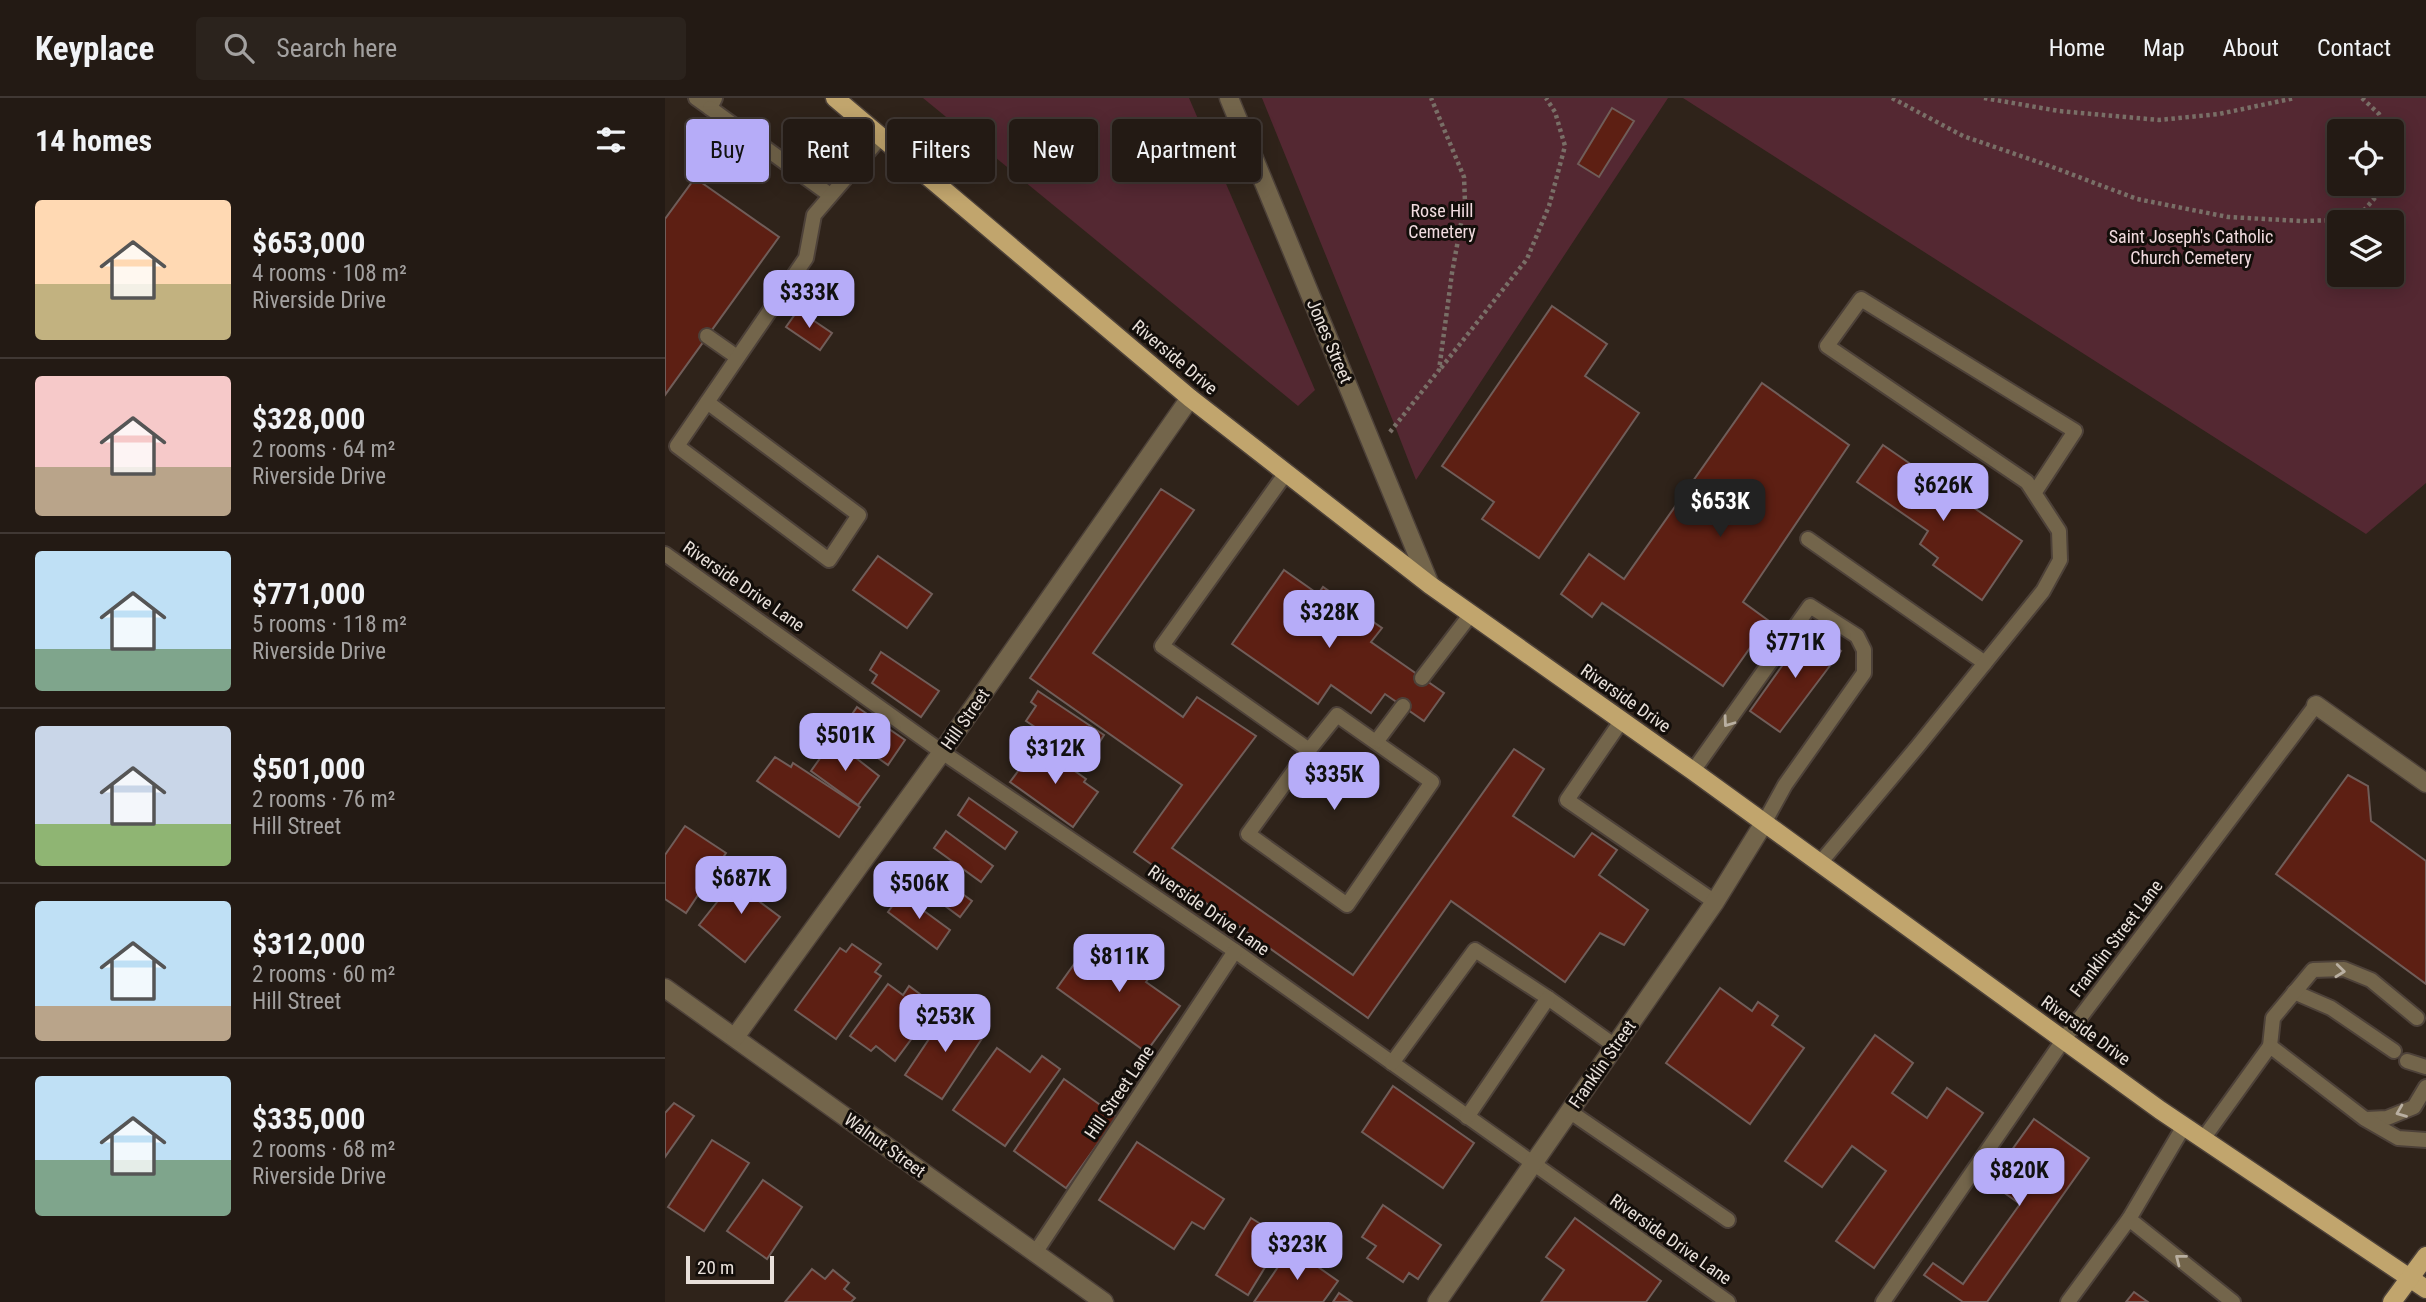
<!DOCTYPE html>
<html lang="en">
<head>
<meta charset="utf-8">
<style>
	body { margin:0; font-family:"Roboto Condensed",sans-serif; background:#2b231d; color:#f1f3f6; height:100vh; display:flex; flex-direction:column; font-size:26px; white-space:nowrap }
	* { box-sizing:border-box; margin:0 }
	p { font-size:23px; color:#a3a1a0 }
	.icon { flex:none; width:38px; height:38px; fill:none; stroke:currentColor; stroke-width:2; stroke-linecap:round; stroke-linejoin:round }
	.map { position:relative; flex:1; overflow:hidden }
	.panel { display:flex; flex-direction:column; background:#231a14; width:665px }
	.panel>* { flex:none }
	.hud { position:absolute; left:21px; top:21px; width:665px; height:63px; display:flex; gap:14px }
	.buttons { position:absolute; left:1662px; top:21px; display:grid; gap:14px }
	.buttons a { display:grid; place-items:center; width:77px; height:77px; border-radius:7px; background:#231a14; box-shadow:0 4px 18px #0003,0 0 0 2px #403834; font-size:35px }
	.scale { position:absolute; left:21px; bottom:18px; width:88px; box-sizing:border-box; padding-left:7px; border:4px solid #e8e0da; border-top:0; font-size:19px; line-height:24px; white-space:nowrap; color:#e8e0da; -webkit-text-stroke:5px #130e0a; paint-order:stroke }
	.price { position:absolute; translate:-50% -60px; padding:0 16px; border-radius:14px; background:#b6acf8; color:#111; font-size:23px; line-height:46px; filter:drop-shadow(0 2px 4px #0008) }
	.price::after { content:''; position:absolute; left:50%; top:42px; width:21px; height:16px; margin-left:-10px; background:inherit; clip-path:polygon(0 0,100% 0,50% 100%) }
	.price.on { background:#222; color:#fff }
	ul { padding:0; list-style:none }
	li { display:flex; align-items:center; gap:21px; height:175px; padding:0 35px }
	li+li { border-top:2px solid #403834 }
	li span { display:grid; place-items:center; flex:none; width:196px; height:140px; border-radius:7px; color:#555 }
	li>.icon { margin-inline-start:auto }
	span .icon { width:84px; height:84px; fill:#fffc; stroke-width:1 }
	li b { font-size:30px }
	h2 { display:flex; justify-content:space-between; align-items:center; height:84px; padding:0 35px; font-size:30px }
	.pill { padding:0 24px; border-radius:7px; background:#231a14; box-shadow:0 4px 18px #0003,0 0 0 2px #403834; font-size:24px; line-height:63px }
	.pill.on { background:#b6acf8; color:#111 }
	header { display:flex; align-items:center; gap:42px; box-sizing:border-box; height:98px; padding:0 35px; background:#231a14; border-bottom:2px solid #403834 }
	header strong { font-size:33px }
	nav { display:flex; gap:38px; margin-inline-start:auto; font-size:24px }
	.search { width:490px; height:63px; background:#2b231d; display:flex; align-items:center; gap:18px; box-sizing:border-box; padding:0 24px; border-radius:7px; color:#a3a1a0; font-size:26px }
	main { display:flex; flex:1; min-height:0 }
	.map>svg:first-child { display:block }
	.green { fill:#542832; fill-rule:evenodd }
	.building { fill:#5d1f13; stroke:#705d59; stroke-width:2 }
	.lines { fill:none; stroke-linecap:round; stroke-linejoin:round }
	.service-casing { stroke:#4d4139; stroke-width:18 }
	.minor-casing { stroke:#4d4139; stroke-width:21 }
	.primary-casing { stroke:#4d4139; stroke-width:21 }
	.path { stroke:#796f67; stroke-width:4.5; stroke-dasharray:3.5 3.5; stroke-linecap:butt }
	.service { stroke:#73654b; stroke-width:14 }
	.minor { stroke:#73654b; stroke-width:18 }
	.primary { stroke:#c1a56d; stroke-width:18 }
	.oneway { stroke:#b9afa1 }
	.labels { text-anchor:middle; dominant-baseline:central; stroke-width:6; stroke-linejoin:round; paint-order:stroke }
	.park-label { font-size:18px; fill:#f1dbdf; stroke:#130e0a }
	.street-label { font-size:18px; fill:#e8e0da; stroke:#130e0a }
</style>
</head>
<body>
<header>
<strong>Keyplace</strong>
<div class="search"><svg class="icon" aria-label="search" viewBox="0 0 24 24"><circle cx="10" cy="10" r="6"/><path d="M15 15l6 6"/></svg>Search here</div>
<nav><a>Home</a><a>Map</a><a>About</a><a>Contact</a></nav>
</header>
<main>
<section class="panel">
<h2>14 homes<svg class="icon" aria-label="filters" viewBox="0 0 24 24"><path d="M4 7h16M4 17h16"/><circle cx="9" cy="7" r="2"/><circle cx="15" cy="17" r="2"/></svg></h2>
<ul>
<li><span style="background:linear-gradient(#ffd9b3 60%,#c2b280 0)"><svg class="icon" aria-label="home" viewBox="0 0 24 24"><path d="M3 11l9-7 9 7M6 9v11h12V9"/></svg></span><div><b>$653,000</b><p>4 rooms · 108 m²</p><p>Riverside Drive</p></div></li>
<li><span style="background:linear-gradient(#f6c9c9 65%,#b9a48a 0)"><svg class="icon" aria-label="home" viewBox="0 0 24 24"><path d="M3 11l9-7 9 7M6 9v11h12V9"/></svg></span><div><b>$328,000</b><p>2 rooms · 64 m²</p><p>Riverside Drive</p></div></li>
<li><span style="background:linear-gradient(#bfe0f5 70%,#7fa58c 0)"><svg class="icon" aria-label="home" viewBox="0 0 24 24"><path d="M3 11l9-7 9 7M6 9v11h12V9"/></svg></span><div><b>$771,000</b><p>5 rooms · 118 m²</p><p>Riverside Drive</p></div></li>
<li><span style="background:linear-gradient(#c9d6e8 70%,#8fb573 0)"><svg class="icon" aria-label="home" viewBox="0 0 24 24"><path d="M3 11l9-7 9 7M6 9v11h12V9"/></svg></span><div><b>$501,000</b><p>2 rooms · 76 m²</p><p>Hill Street</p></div></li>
<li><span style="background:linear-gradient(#bfe0f5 75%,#b9a48a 0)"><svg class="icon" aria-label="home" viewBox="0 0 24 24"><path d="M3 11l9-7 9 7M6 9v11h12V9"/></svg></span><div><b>$312,000</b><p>2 rooms · 60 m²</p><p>Hill Street</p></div></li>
<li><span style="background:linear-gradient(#bfe0f5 60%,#7fa58c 0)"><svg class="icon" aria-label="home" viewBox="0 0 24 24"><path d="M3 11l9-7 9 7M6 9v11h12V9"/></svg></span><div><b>$335,000</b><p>2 rooms · 68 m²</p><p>Riverside Drive</p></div></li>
</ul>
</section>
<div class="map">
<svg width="1761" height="1204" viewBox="0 0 1761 1204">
	<rect width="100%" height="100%" fill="#2f231a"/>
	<!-- green -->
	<g class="green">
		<polygon points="258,0 524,0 650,292 633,308"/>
		<polygon points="597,0 1003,0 751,382 730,328"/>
		<path d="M 1018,0 L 1761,0 L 1761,385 L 1701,436 ZM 1727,33 L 1727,86 L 1675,86 L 1675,33 ZM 1727,124 L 1727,177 L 1675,177 L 1675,124 Z"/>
	</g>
	<!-- building -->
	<g class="building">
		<polygon points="947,10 969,23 934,79 913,66"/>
		<polygon points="30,80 114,139 0,297 0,121"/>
		<polygon points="887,208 942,246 920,278 974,315 874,460 817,421 829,404 777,368"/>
		<polygon points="133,212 167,235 155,252 121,229"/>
		<polygon points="1097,285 1184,347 1078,504 1104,523 1058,588 937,505 927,519 896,496 924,456 959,481"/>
		<polygon points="1218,347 1357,443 1317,502 1268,467 1273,460 1255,446 1263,433 1192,384"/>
		<polygon points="496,391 529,412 428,555 518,619 532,599 591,638 507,750 688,877 849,651 879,671 848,718 909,759 927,735 952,752 934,777 983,812 959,847 935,835 900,884 786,803 703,920 469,754 517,687 365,580"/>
		<polygon points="213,458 267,496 242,530 188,492"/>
		<polygon points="619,472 653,496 658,489 717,530 706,544 779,595 759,623 720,596 706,615 666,587 653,606 567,546"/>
		<polygon points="1144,530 1176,553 1115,634 1085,613"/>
		<polygon points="216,554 274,593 256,619 207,585 212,577 205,572"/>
		<polygon points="373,593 439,637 422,664 361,623 371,608 366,604"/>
		<polygon points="192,609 240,642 223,667 175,634"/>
		<polygon points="168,642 214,678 193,707 146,673"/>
		<polygon points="379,651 421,681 419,684 433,694 408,729 345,684 368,653 374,657"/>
		<polygon points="110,659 126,669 128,665 195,709 174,739 92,683"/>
		<polygon points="1683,677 1703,688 1706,723 1761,763 1761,886 1611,776"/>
		<polygon points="304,700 352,734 340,751 293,717"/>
		<polygon points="20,728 61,755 21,815 0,801 0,757"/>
		<polygon points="281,733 328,768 316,784 269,750"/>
		<polygon points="260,768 307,803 295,819 248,784"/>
		<polygon points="79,770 105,791 95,804 115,819 80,864 34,827"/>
		<polygon points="236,796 285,832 272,851 223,814"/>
		<polygon points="425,844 435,851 438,846 462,864 468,856 490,872 481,884 515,908 481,954 392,890"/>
		<polygon points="187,846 216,866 210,874 216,878 171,941 130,912 175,850 181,854"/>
		<polygon points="223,886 238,897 244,888 271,908 230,963 211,948 206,953 185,938"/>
		<polygon points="1055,890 1087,913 1093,904 1113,918 1107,927 1139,950 1085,1026 1001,965"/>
		<polygon points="284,911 320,936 277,1001 240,977"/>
		<polygon points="1210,937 1248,965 1227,995 1262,1020 1282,990 1318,1015 1209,1170 1171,1143 1221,1073 1187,1048 1157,1089 1120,1063"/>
		<polygon points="332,950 365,974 377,958 395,971 340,1048 288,1012"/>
		<polygon points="399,981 452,1019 401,1090 349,1053"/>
		<polygon points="728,988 809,1045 778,1090 697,1034"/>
		<polygon points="9,1005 29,1018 0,1059 0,1015"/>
		<polygon points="1369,1021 1424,1060 1322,1204 1298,1204 1259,1177 1268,1165 1298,1186 1355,1106 1324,1084"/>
		<polygon points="47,1042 84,1065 39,1133 3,1109"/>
		<polygon points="472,1044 559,1101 539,1131 527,1124 509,1151 434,1102"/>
		<polygon points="98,1082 137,1109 102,1161 62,1133"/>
		<polygon points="718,1107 776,1147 753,1181 744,1175 738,1184 702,1160 711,1148 697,1139"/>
		<polygon points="586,1120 618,1140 583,1197 551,1177"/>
		<polygon points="910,1120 996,1183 981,1204 876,1204 899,1172 881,1159"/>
		<polygon points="626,1150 673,1183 658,1204 589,1204"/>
		<polygon points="147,1171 160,1181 168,1172 184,1185 179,1191 190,1200 186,1204 120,1204"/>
		<polygon points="1469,1194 1483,1204 1461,1204"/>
		<polygon points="674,1195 687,1204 668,1204"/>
	</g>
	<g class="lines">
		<defs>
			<g id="service">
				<polyline points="31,0 45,10 50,0"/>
				<polyline points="45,10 165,97"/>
				<polyline points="42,238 72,259"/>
				<polyline points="42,304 194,417 164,462 12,348 141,160 149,117 216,39"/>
				<polyline points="621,375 497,548 644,652 583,736 682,807 767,684 672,617 644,652"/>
				<polyline points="1143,441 1320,565"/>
				<polyline points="0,456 277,654 570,853 1063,1204"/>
				<polyline points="757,580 806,516"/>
				<polyline points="957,622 902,702 1050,804"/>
				<polyline points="711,644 738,608"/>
				<polyline points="1028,673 1145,508 1192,538 1199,552 1199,575 1120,687 1099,725"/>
				<polyline points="1155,765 1253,648 1378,493 1395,462 1394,433 1362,384 1162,248 1196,201 1410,333 1370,394"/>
				<polyline points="1629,894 1666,910 1729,953"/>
				<polyline points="1605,948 1608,920 1648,872 1679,871 1706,882 1752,920"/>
				<polyline points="1742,963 1761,969"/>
				<polyline points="727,965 810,852 883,900 950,948"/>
				<polyline points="904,1013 1063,1122"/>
				<polyline points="802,1019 883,900"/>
				<polyline points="1701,1021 1722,1020 1749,1009 1761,989"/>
				<polyline points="1538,1041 1605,948 1700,1021 1733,1040 1761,1042"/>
				<polyline points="1464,1121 1519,1028"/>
				<polyline points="370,1155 570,853"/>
				<polyline points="1218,1204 1399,941 1651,607"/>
				<polyline points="1403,1204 1464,1121 1568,1204"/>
			</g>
			<g id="minor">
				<polyline points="564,0 765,487"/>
				<polyline points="1651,607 1761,685"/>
				<polyline points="0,890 439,1204"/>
				<polyline points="70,939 277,654 525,300"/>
				<polyline points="772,1204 1050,804 1099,725"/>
			</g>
			<g id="primary">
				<polyline points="170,0 525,300 765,487 1028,673 1495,1012 1761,1191"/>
				<polyline points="1727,1204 1761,1158"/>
			</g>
		</defs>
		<!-- service casing -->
		<use href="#service" class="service-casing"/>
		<!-- minor casing -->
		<use href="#minor" class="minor-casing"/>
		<!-- primary casing -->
		<use href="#primary" class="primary-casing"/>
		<!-- path -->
		<g class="path">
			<polyline points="1227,0 1298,38 1382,67 1472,101 1563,119 1637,123 1677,122 1694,118 1722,86"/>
			<polyline points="1319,0 1394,13 1494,22 1554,16 1630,0"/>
			<polyline points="1697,0 1714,16 1723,33"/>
			<polyline points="1727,46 1727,57"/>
			<polyline points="776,270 862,161 884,108 900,48 890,14 881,0"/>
			<polyline points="725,334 774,272 787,175 800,104 799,79 766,0"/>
		</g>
		<!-- service -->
		<use href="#service" class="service"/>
		<!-- minor -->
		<use href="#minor" class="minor"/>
		<!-- primary -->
		<use href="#primary" class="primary"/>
	</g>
	<!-- one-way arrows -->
	<defs><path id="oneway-chevron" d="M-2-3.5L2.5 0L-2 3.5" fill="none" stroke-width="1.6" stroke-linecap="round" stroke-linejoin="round" transform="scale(1.75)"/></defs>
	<g class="oneway">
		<use href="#oneway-chevron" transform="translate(1063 624) rotate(126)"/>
		<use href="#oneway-chevron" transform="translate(1675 873) rotate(6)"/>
		<use href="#oneway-chevron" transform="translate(1736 1014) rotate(158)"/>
		<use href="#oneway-chevron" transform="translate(1515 1161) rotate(-142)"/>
	</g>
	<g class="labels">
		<!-- park labels -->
		<g class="park-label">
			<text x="777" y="112">Rose Hill<tspan x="777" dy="21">Cemetery</tspan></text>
			<text x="1526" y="138">Saint Joseph's Catholic<tspan x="1526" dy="21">Church Cemetery</tspan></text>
		</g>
		<!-- street labels -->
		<g class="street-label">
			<text transform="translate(665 243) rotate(67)">Jones Street</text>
			<text transform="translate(510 259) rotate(40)">Riverside Drive</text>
			<text transform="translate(79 488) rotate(35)">Riverside Drive Lane</text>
			<text transform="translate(961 600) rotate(35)">Riverside Drive</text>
			<text transform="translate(300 621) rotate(-55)">Hill Street</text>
			<text transform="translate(544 812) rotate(35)">Riverside Drive Lane</text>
			<text transform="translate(1451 840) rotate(-53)">Franklin Street Lane</text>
			<text transform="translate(1421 932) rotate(36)">Riverside Drive</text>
			<text transform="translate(937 966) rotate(-55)">Franklin Street</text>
			<text transform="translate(454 994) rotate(-56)">Hill Street Lane</text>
			<text transform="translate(220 1047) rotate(36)">Walnut Street</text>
			<text transform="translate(1006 1141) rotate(35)">Riverside Drive Lane</text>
		</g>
	</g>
</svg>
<div class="buttons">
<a><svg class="icon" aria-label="locate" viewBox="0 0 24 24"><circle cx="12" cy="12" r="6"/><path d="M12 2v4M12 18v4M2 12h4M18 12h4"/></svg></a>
<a><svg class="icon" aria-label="layers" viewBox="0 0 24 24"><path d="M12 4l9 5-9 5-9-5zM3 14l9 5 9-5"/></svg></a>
</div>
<div class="scale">20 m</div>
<b class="price" style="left:144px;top:232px">$333K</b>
<b class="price" style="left:1278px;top:425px">$626K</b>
<b class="price on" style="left:1055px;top:441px">$653K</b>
<b class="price" style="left:664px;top:552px">$328K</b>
<b class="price" style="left:1130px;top:582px">$771K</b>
<b class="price" style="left:180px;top:675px">$501K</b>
<b class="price" style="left:390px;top:688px">$312K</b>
<b class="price" style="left:669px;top:714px">$335K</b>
<b class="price" style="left:76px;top:818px">$687K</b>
<b class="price" style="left:254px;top:823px">$506K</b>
<b class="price" style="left:454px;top:896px">$811K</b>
<b class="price" style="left:280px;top:956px">$253K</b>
<b class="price" style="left:1354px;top:1110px">$820K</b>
<b class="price" style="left:632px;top:1184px">$323K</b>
<div class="hud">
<a class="pill on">Buy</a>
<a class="pill">Rent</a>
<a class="pill">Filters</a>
<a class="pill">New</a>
<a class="pill">Apartment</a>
</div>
</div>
</main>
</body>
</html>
